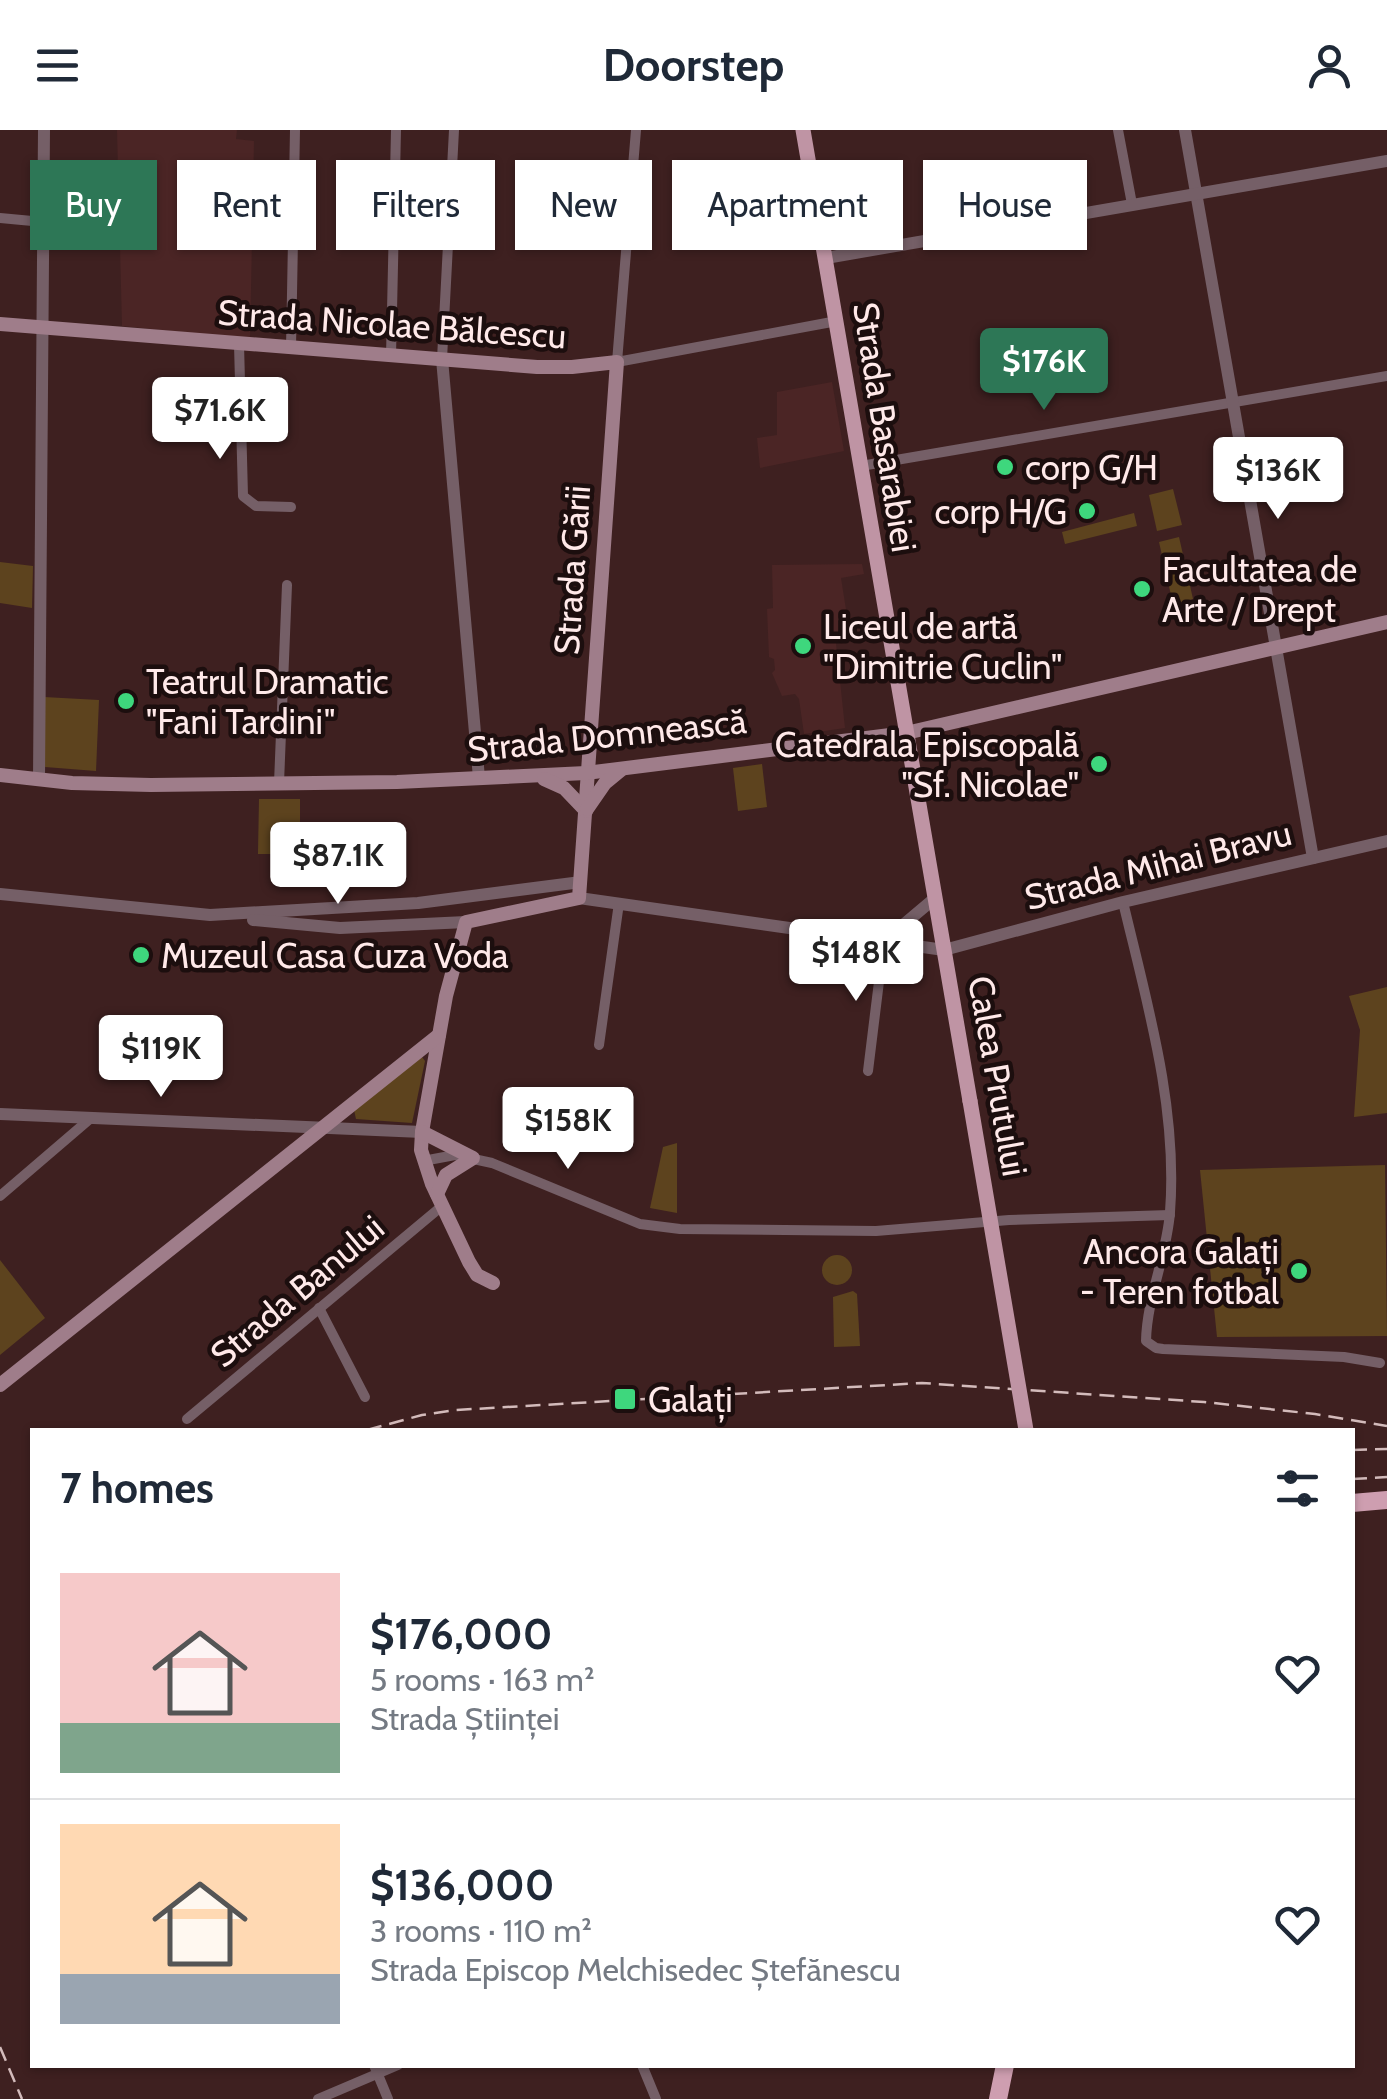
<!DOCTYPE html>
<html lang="en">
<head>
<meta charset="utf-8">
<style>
	body { margin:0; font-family:Cabin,sans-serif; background:#f2f2f3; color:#1f2937; height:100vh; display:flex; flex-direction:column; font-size:38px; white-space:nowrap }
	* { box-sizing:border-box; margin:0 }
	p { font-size:32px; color:#747a83 }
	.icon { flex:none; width:55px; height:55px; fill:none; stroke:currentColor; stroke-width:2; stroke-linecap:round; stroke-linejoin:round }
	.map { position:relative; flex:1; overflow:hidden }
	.sheet { position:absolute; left:30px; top:1298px; width:1325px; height:640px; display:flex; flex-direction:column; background:#fff; border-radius:0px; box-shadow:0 2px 8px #0004 }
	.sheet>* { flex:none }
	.hud { position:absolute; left:30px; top:30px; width:1328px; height:90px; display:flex; gap:20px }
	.price { position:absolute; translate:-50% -85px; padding:0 22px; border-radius:10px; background:#fff; color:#222; font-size:32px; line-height:65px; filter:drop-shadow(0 2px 5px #0008) }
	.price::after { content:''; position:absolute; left:50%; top:60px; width:30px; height:22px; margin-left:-15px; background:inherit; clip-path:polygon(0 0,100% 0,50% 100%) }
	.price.current { background:#2d7756; color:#fff }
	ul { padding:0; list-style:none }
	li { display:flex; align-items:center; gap:30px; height:250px; padding:0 30px }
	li+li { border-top:2px solid #e0e1e3 }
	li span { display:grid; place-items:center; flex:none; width:280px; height:200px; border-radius:0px; color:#555 }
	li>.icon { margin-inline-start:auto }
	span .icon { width:120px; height:120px; fill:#fffc; stroke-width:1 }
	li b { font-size:42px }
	h2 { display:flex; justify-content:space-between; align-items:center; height:120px; padding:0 30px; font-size:42px }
	.pill { padding:0 35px; border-radius:0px; background:#fff; box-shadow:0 2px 8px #0004; font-size:35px; line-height:90px }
	.pill.current { background:#2d7756; color:#fff }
	header { display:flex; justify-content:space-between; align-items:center; height:130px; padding:0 30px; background:#fff; font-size:45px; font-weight:800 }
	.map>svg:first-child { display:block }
	.built { fill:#4b2525 }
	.green { fill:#5d431e }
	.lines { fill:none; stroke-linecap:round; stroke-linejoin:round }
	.minor { stroke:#755f67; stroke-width:10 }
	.tertiary { stroke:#755f67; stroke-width:12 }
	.secondary { stroke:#9f7d8a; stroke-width:14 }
	.primary { stroke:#bf94a4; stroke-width:15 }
	.trunk { stroke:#ce9eb0; stroke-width:18 }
	.rail { stroke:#d3bbbb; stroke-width:2.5; stroke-dasharray:15 8; stroke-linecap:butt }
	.primary-bridge { stroke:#bf94a4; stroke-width:15 }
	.poi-dot { fill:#3ed77d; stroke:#1c0e0e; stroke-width:4 }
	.labels { text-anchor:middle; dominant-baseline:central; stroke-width:9; stroke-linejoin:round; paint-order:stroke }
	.street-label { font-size:35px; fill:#ffe9e9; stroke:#1c0e0e }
	.poi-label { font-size:35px; fill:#ffe9e9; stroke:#1c0e0e; text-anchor:start }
</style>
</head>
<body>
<header><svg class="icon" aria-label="menu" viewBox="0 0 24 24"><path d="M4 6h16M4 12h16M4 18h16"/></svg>Doorstep<svg class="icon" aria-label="person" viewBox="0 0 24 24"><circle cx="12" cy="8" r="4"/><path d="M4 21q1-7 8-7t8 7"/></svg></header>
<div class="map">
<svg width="1387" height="1969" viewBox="0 0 1387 1969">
	<rect width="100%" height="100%" fill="#3e2020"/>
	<!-- built -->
	<g class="built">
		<polygon points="117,0 237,0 236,9 254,11 250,209 122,196"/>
		<polygon points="832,252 844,321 760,338 757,308 777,305 777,262"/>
		<polygon points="862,434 864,444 841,448 851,511 836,513 845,598 804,604 799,569 795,564 782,566 772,543 775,540 774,529 769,527 767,479 773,478 772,435"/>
	</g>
	<!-- green -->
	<g class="green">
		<polygon points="1173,359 1182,395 1157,401 1149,365"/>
		<polygon points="1134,383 1137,396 1065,414 1062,402"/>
		<polygon points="1179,407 1193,469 1173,474 1159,412"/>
		<polygon points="0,432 33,436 32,478 0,473"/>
		<polygon points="44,567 99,570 96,641 45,637"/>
		<polygon points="762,634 767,677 738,681 733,638"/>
		<polygon points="259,669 300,669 300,724 258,724"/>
		<polygon points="1387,857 1387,983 1354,987 1360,900 1349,866"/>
		<polygon points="422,927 425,931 412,993 356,989 354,980"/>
		<polygon points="677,1013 677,1083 650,1078 663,1017"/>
		<polygon points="1385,1035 1387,1206 1217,1207 1200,1040"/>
		<circle cx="837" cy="1140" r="15"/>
		<polygon points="0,1130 45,1188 0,1225"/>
		<polygon points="853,1161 857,1164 860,1216 834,1217 833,1167"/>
	</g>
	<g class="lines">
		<!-- minor -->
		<g class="minor">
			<polyline points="636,0 617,232 837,191"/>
			<polyline points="1118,0 1132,74"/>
			<polyline points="0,88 43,92"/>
			<polyline points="239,214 243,366 256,376 291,377"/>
			<polyline points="291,218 295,0"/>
			<polyline points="391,226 396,0"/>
			<polyline points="442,229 454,0"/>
			<polyline points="861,336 1387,246"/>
			<polyline points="279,653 287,455"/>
			<path d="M 1123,772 C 1147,873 1178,978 1170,1082 C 1167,1125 1147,1167 1146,1211 L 1156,1218 L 1163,1219 L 1344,1227 L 1380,1233"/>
			<polyline points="599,915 619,773"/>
			<polyline points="868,941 884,811"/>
			<polyline points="423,1031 455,1025 492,1033 640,1094 680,1099 876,1101 1009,1090 1170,1085"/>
			<polyline points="0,1066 91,988"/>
			<polyline points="319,1178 365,1267"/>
			<polyline points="187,1289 442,1076"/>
			<polyline points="374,1935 388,1969"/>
			<polyline points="642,1935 656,1969"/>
			<polyline points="318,1969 398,1935"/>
		</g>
		<!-- tertiary -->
		<g class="tertiary">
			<polyline points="1185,0 1313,728"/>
			<polyline points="826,128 1387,31"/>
			<polyline points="442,229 479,648"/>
			<polyline points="39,649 44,0"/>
			<polyline points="0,764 210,785 418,773 581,752"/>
			<polyline points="579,768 944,820 1123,772 1387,711"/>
			<polyline points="253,790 340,798 466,792"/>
			<polyline points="884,811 935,768"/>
			<polyline points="0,984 422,1002"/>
		</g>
		<!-- secondary -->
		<g class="secondary">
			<polyline points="0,194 537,237 572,237 617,232 579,768 466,792 446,866 422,1002 421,1020 432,1054 469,1132 477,1145 493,1153"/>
			<polyline points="0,645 72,653 151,655 397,652 586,643 906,603 1387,492"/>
			<polyline points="544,649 564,658 586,681"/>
			<polyline points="587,679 605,653 622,639"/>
			<polyline points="422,1002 473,1028 446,1045 437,1064"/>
			<polyline points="0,1255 439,905"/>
		</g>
		<!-- primary -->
		<polyline class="primary" points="803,0 970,971"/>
		<!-- trunk -->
		<g class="trunk">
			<polyline points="1352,1373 1387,1370"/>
			<polyline points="998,1969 1005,1935"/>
		</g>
		<!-- rail -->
		<g class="rail">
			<polyline points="367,1300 422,1285 456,1280 922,1253 1204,1272 1315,1284 1387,1296"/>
			<polyline points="1352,1320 1387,1319"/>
			<polyline points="1352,1349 1387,1347"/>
			<polyline points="0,1917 22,1969"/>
		</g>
		<!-- primary-bridge -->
		<polyline class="primary-bridge" points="970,971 1026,1300"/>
	</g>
	<!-- markers -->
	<g class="poi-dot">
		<circle cx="1005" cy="337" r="10"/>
		<circle cx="1087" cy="381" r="10"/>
		<circle cx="1142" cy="459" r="10"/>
		<circle cx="803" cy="516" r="10"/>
		<circle cx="126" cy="571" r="10"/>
		<circle cx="1099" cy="634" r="10"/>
		<circle cx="141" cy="825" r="10"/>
		<circle cx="1299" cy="1141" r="10"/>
		<rect x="613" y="1257" width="24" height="24" rx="5"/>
	</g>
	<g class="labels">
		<!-- street labels -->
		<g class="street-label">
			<text transform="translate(392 194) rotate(4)">Strada Nicolae Bălcescu</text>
			<text transform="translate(885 297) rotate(81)">Strada Basarabiei</text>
			<text transform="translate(572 440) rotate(-86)">Strada Gării</text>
			<text transform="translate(607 605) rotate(-6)">Strada Domnească</text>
			<text transform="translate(1158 735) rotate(-14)">Strada Mihai Bravu</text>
			<text transform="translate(998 946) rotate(80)">Calea Prutului</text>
			<text transform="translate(297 1161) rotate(-40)">Strada Banului</text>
		</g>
		<!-- poi labels -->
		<g class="poi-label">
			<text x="1025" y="337">corp G/H</text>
			<text x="1067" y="381" text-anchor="end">corp H/G</text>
			<text x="1162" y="439">Facultatea de<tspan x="1162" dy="40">Arte / Drept</tspan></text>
			<text x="823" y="496">Liceul de artă<tspan x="823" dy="40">"Dimitrie Cuclin"</tspan></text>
			<text x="146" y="551">Teatrul Dramatic<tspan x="146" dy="40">"Fani Tardini"</tspan></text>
			<text x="1079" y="614" text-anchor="end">Catedrala Episcopală<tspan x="1079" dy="40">"Sf. Nicolae"</tspan></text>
			<text x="161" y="825">Muzeul Casa Cuza Voda</text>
			<text x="1279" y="1121" text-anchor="end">Ancora Galați<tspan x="1279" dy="40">- Teren fotbal</tspan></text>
			<text x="648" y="1269">Galați</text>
		</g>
	</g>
</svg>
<b class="price current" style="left:1044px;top:283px">$176K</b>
<b class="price" style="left:220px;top:332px">$71.6K</b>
<b class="price" style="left:1278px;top:392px">$136K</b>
<b class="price" style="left:338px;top:777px">$87.1K</b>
<b class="price" style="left:856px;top:874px">$148K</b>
<b class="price" style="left:161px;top:970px">$119K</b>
<b class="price" style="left:568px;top:1042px">$158K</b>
<div class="hud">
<a class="pill current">Buy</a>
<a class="pill">Rent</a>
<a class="pill">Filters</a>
<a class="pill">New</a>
<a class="pill">Apartment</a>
<a class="pill">House</a>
</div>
<section class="sheet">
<h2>7 homes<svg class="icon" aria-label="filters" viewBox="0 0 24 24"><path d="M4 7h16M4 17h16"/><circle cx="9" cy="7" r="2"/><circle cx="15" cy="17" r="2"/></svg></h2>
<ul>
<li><span style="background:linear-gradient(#f6c9c9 75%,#7fa58c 0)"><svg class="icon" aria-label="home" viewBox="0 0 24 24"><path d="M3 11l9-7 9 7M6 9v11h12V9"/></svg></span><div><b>$176,000</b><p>5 rooms · 163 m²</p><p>Strada Științei</p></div><svg class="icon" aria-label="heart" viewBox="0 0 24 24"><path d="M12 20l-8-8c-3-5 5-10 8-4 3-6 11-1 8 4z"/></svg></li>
<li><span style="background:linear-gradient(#ffd9b3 75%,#9aa5b1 0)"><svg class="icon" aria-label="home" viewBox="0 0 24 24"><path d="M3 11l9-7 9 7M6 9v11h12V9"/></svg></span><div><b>$136,000</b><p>3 rooms · 110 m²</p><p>Strada Episcop Melchisedec Ștefănescu</p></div><svg class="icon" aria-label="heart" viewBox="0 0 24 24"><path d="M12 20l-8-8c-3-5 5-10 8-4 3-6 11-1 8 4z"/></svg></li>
</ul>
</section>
</div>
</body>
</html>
